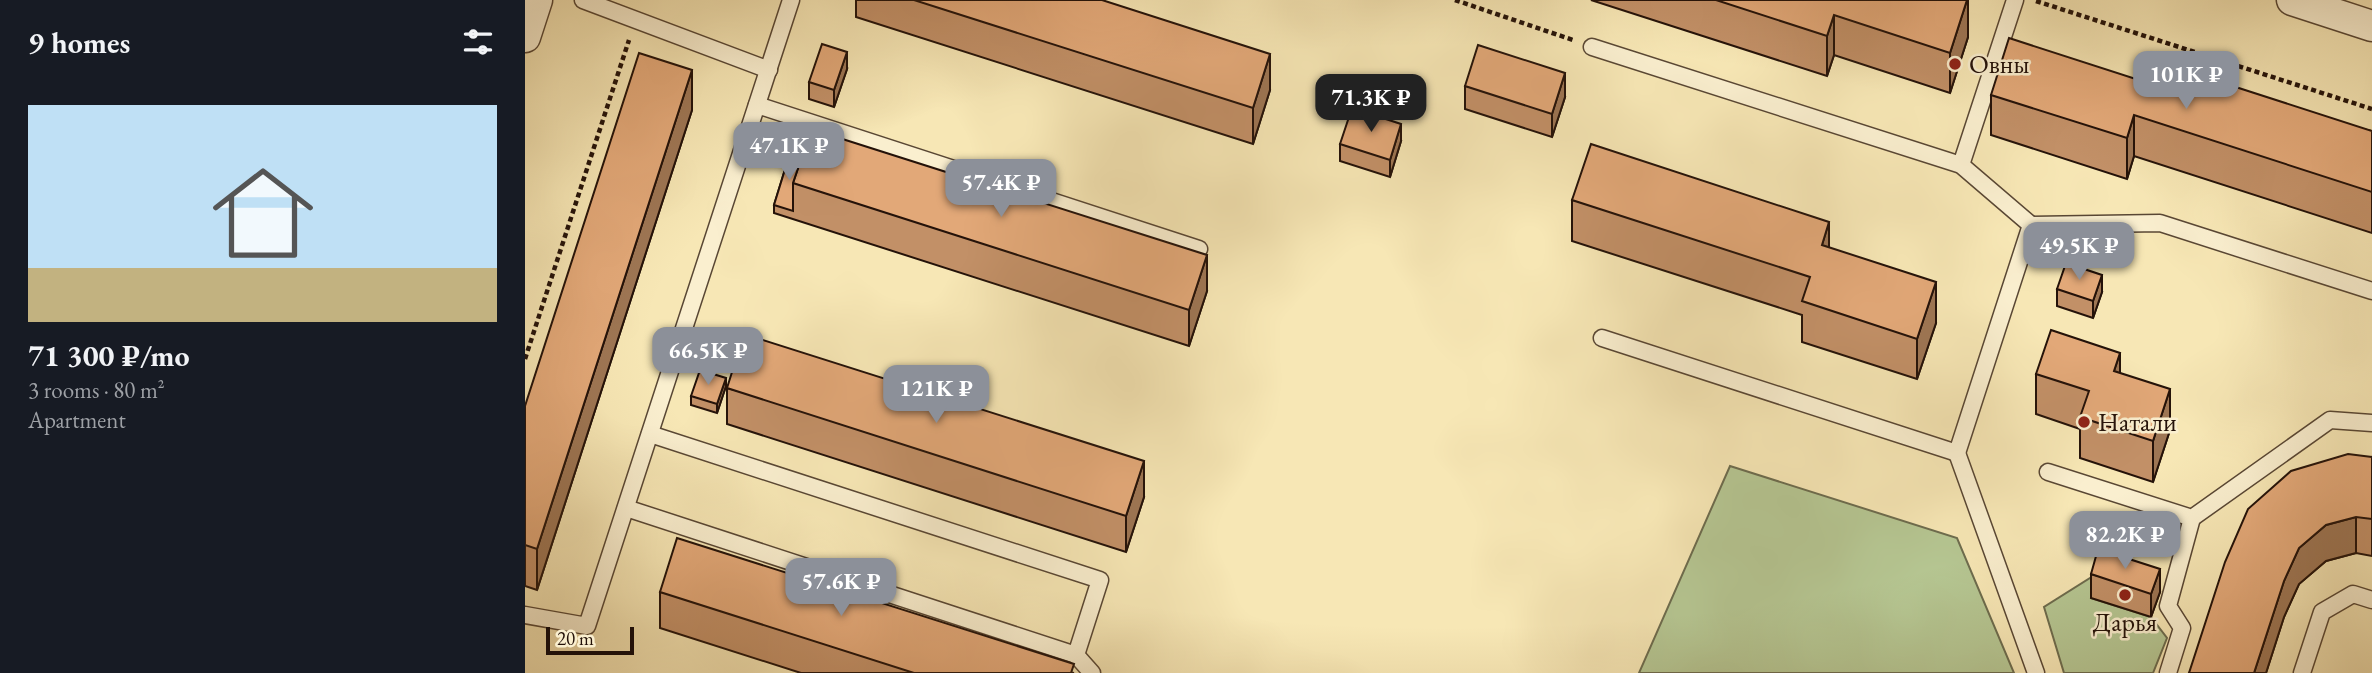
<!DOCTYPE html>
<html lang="en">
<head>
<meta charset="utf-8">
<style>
	body { margin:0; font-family:"EB Garamond",serif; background:#242831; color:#f1f3f6; height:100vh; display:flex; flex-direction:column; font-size:26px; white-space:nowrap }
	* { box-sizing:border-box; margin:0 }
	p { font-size:23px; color:#9ea1a6 }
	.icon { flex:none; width:38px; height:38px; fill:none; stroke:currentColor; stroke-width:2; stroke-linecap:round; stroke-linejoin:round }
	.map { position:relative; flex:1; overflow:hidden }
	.details { display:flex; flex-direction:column; background:#171b24; width:525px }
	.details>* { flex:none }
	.scale { position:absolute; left:21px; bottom:18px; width:88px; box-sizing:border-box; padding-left:7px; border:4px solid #241209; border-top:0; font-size:19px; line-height:24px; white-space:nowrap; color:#241209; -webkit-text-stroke:5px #faefcf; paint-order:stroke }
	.price { position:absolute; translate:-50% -60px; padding:0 16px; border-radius:14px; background:#8c9099; color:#fff; font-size:23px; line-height:46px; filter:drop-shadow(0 2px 4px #0008) }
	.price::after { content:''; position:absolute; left:50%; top:42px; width:21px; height:16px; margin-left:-10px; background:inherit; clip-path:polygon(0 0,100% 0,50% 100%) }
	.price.on { background:#222; color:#fff }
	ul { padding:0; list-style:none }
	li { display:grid; align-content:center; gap:14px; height:371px; padding:0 28px }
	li+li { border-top:2px solid #363941 }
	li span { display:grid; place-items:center; height:217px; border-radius:0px; color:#555 }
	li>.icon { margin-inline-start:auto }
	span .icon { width:126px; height:126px; fill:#fffc; stroke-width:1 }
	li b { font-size:30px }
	h2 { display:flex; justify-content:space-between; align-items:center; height:84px; padding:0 28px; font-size:30px }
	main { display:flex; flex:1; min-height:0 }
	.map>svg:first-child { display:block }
	.green { fill:#b6c793; stroke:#6d6c4e; stroke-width:2 }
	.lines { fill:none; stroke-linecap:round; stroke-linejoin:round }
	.service-casing { stroke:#594734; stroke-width:19 }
	.minor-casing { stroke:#594734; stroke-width:33 }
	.path { stroke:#241209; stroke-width:4.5; stroke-dasharray:5 3.5; stroke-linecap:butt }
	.service { stroke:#faefcf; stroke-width:16 }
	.minor { stroke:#faefcf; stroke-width:30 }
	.wall { fill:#c29067; stroke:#241209; stroke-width:2 }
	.shaded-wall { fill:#9e7654; stroke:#241209; stroke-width:2 }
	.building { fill:#e2a878; stroke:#241209; stroke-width:2 }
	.poi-dot { fill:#8f2418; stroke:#faefcf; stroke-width:2.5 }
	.labels { text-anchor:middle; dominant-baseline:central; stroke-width:5; stroke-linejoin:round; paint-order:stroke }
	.poi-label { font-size:26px; fill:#241209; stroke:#faefcf; text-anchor:start }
</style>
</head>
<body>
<main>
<section class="details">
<h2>9 homes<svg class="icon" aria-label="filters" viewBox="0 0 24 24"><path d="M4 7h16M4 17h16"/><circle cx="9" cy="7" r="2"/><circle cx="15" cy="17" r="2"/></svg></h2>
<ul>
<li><span style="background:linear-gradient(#bfe0f5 75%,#c2b280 0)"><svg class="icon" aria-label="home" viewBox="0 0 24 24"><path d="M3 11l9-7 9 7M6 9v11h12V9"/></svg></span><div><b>71 300 ₽/mo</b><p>3 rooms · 80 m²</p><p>Apartment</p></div></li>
</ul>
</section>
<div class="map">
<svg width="1847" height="673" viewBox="0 0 1847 673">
	<rect width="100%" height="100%" fill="#f7e7b5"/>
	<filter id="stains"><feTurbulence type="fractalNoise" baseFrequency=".00286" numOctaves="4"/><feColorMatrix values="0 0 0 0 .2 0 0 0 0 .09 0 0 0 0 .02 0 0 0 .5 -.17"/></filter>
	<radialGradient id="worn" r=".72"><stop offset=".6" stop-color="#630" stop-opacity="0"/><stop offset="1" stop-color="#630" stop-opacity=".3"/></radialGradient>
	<!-- green -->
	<g class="green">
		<polygon points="1205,466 1432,538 1489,673 1114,673"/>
		<polygon points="1573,573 1566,598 1626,617 1642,638 1628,673 1539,673 1519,607"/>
	</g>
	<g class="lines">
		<defs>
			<g id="service">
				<polyline points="58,0 244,70"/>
				<polyline points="1067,47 1436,165 1506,225 1432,453 1077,338"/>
				<polyline points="232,105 674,249"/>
				<polyline points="1436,165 1490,0"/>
				<polyline points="1506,225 1635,223 1847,291"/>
				<polyline points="1432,453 1511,673"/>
				<polyline points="1523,472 1667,518 1805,420 1847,423"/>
				<polyline points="101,508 551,655 575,580 125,434"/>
				<polyline points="0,615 62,626 266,0"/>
				<polyline points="551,655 567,673"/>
				<polyline points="1643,673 1657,628 1643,606 1667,518"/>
				<polyline points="1777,673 1797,612 1828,594 1847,600"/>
			</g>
			<g id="minor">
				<polyline points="1767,0 1847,26"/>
				<polyline points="0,37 12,0"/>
			</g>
		</defs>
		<!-- service casing -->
		<use href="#service" class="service-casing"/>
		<!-- minor casing -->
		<use href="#minor" class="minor-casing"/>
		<!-- path -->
		<g class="path">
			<polyline points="930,0 1048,40"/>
			<polyline points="1511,1 1847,109"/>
			<polyline points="0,359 104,40"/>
		</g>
		<!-- service -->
		<use href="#service" class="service"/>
		<!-- minor -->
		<use href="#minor" class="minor"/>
	</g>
	<!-- wall -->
	<g class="wall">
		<polygon points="331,0 577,0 745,90 728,144 331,17"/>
		<polygon points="1066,0 1443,0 1443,37 1425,93 1309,55 1302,76"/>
		<polygon points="322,69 309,107 284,99 284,82"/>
		<polygon points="1620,82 1847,131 1847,233 1609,156 1602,179 1466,135 1466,95"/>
		<polygon points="940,86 1040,97 1027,137 940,109"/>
		<polygon points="167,110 12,590 0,586 0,406"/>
		<polygon points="876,141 865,177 815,161 815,144"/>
		<polygon points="266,150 682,291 664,346 249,213 249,205"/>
		<polygon points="1047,200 1304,248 1411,323 1392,379 1277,342 1277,315 1047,241"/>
		<polygon points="1532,289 1577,292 1568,318 1532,306"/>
		<polygon points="1595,373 1645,430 1628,482 1555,458 1555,429 1511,414 1511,374"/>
		<polygon points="201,386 192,413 166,405 166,396"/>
		<polygon points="202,388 619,497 601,552 202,424"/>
		<polygon points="1847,457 1847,556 1831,553 1801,561 1774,584 1759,617 1741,673 1664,673"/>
		<polygon points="1566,574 1635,592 1626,617 1566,598"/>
		<polygon points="135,592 549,673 276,673 135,628"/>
	</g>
	<!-- shaded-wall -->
	<g class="shaded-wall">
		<polygon points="1442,0 1443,0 1443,37 1425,93 1425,53"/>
		<polygon points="1309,15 1309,55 1302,76 1302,36"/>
		<polygon points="322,52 322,69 309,107 309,90"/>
		<polygon points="745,54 745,90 728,144 728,108"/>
		<polygon points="167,70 167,110 12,590 12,549"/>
		<polygon points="1040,73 1040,97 1027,137 1027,114"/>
		<polygon points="1609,115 1609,156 1602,179 1602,138"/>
		<polygon points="876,124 876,141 865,177 865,160"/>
		<polygon points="1304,222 1304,263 1297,245"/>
		<polygon points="682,255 682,291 664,346 664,310"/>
		<polygon points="1577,275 1577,292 1568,318 1568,301"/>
		<polygon points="1411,282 1411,323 1392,379 1392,339"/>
		<polygon points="1595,353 1595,394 1589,371"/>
		<polygon points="201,378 201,386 192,413 192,404"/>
		<polygon points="1645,389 1645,430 1628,482 1628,441"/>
		<polygon points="619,461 619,497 601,552 601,516"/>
		<polygon points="1831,517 1831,553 1801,561 1774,584 1759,617 1741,673 1729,673 1759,581 1774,548 1801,525"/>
		<polygon points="1635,569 1635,592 1626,617 1626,594"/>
	</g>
	<!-- building -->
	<g class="building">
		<polygon points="389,0 577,0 745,54 728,108"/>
		<polygon points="1191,0 1442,0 1425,53 1309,15 1302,36"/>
		<polygon points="1484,38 1620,82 1627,60 1847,131 1847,192 1609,115 1602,138 1466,95"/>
		<polygon points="297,44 322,52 309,90 284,82"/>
		<polygon points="953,45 1040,73 1027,114 940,86"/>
		<polygon points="114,53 167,70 12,549 0,545 0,406"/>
		<polygon points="827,108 876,124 865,160 815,144"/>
		<polygon points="286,129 682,255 664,310 268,183"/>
		<polygon points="1066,144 1304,222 1297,245 1411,282 1392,339 1277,301 1285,277 1047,200"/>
		<polygon points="266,150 278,154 268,183 268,211 249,205"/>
		<polygon points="1541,263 1577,275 1568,301 1532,289"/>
		<polygon points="1526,330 1595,353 1589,371 1645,389 1628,441 1555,417 1564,391 1511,374"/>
		<polygon points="219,334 619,461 601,516 202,388"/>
		<polygon points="175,370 201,378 192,404 166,396"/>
		<polygon points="1823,454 1847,457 1847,519 1831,517 1801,525 1774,548 1759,581 1729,673 1664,673 1700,562 1723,509 1766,471"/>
		<polygon points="152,538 549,664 546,673 389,673 135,592"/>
		<polygon points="1573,549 1635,569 1626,594 1566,574"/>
	</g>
	<!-- markers -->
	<g class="poi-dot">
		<circle cx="1430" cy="64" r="7"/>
		<circle cx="1559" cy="422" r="7"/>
		<circle cx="1600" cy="595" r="7"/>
	</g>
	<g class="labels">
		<!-- poi labels -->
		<g class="poi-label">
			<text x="1444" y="64">Овны</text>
			<text x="1573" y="422">Натали</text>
			<text x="1600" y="622" text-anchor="middle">Дарья</text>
		</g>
	</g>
	<rect width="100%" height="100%" filter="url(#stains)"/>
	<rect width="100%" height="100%" fill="url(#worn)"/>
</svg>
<div class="scale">20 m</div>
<b class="price" style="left:1661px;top:111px">101K ₽</b>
<b class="price on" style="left:846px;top:134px">71.3K ₽</b>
<b class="price" style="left:264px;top:182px">47.1K ₽</b>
<b class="price" style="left:476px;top:219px">57.4K ₽</b>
<b class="price" style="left:1554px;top:282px">49.5K ₽</b>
<b class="price" style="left:183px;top:387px">66.5K ₽</b>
<b class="price" style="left:411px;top:425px">121K ₽</b>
<b class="price" style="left:1600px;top:571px">82.2K ₽</b>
<b class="price" style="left:316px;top:618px">57.6K ₽</b>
</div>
</main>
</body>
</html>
